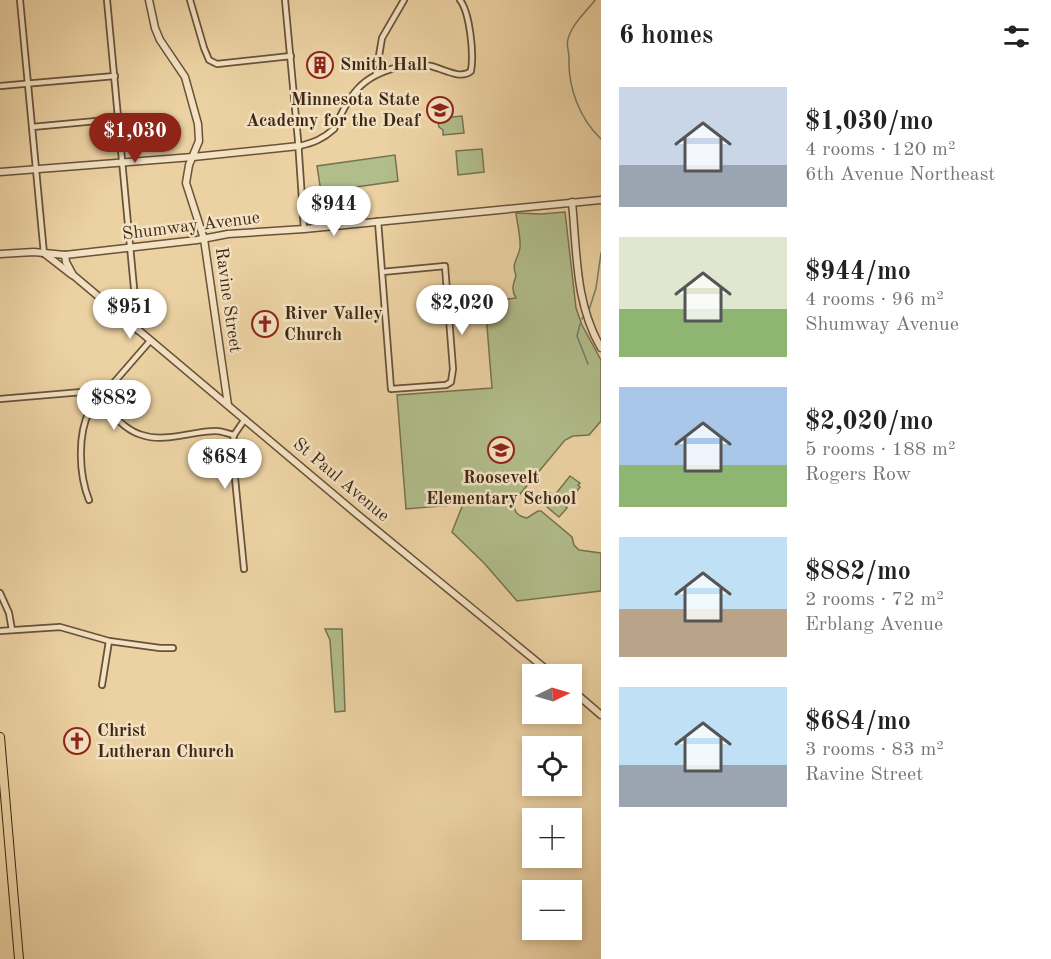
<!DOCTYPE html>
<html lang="en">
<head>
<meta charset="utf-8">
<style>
	body { margin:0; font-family:"Old Standard TT",serif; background:#f2f2f2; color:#222; height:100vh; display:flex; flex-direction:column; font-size:22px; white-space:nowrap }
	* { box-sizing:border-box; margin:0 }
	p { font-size:20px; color:#767676 }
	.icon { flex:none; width:33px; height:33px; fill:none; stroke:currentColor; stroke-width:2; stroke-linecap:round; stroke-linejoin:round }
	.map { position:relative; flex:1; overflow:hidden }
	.drawer { display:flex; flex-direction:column; background:#fff; width:450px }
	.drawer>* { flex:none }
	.needle { width:39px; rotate:85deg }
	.controls { position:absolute; left:522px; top:664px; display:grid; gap:12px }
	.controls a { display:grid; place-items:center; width:60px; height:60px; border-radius:0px; background:#fff; box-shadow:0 3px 9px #0003; font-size:30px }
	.price { position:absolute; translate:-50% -51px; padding:0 14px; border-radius:21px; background:#fff; color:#222; font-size:20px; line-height:39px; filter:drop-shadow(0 2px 3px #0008) }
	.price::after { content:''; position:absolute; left:50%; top:36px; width:18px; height:14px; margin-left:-9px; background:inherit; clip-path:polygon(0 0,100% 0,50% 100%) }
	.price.on { background:#8f2418; color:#fff }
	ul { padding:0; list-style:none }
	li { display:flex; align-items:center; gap:18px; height:150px; padding:0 18px }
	li span { display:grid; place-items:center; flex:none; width:168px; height:120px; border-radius:0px; color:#555 }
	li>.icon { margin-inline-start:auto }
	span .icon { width:72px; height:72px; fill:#fffc; stroke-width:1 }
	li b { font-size:26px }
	h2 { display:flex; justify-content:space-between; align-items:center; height:72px; padding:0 18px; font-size:26px }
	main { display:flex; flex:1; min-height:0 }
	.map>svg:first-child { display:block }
	.green { fill:#b1bd8b; stroke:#777250; stroke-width:1.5 }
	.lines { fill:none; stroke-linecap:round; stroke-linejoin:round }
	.stream { stroke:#747d6e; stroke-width:1.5 }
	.minor-casing { stroke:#695238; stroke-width:8 }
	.tertiary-casing { stroke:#695238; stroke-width:9 }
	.primary-casing { stroke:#3d2714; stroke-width:10 }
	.minor { stroke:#f3e2c3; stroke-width:4.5 }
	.tertiary { stroke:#f3e2c3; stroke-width:6 }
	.primary { stroke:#ecd2a3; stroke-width:8 }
	.labels { text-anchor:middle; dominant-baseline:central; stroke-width:5; stroke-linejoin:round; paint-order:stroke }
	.poi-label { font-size:18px; font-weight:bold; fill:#3d2714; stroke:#f3e2c3; text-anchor:start }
	.street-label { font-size:18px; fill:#3d2714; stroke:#f3e2c3 }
</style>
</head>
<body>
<main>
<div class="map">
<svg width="601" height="959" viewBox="0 0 601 959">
	<rect width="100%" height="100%" fill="#ecd2a3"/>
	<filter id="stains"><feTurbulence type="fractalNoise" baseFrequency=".00333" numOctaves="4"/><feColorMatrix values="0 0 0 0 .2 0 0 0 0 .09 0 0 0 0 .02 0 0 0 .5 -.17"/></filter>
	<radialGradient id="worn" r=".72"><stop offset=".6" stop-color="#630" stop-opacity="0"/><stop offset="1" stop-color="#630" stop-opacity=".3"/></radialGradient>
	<!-- green -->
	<g class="green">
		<polygon points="462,116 464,133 443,135 443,130 439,127 438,122 442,118"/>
		<polygon points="482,149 484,172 458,175 456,151"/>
		<polygon points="395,155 398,181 321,192 317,166"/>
		<path d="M 565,212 L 576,308 L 582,325 L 601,360 L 601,421 L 589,435 L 573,436 L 565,440 L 516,499 C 512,510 516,516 527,518 L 538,511 L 541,511 L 572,537 L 574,545 L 579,550 L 601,553 L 601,591 L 517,601 L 484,563 L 452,532 L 463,504 L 406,509 L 397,395 L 492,388 L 485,302 L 516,298 C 511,291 513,284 516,276 C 511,261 518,260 520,248 C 521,237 517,223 516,213 L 541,214 Z"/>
		<polygon points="570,476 580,483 578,485 580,487 570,500 571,501 566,507 567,508 559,517 547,507 550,503 545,499 550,493 554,496"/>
		<polygon points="325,629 342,629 345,711 335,712 330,640"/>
	</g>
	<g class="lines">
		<!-- stream -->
		<g class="stream">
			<path d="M 595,0 C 586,12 572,24 568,39 C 566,45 569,51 569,58 C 568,87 579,118 601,139"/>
			<polyline points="589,310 596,288 601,253"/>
			<polyline points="582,319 583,317"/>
			<polyline points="580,324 577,336 588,364"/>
		</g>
		<defs>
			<g id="minor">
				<polyline points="20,0 44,254"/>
				<polyline points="107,0 138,331"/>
				<polyline points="190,0 204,48 209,60 217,64 291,56"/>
				<polyline points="285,0 298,140 304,229"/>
				<polyline points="376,74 382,38 404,0"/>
				<polyline points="0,86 115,76"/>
				<polyline points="32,127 118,119"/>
				<path d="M 299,146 C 313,143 323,139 334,129 C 350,95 360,76 399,67 C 409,65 420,64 431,66 C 443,69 461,80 471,71 C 474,54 470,13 460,0"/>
				<polyline points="378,221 391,389 446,385 451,382 453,369 445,266 382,272"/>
				<path d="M 0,399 L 82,392 C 105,399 117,428 142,435 C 165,443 192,431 216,431 C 222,431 228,434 234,435"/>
				<path d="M 89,500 C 79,475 77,434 90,410 L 150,341"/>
				<polyline points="244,569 232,448 234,435 245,419"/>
				<polyline points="0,593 9,613 12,630"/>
				<polyline points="0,631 60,627 109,641 160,648 173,648"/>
				<polyline points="102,685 109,641"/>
			</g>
			<g id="tertiary">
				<polyline points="149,0 155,28 160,40 185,77 198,124 199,141 189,165 186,183 204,239 228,405"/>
				<polyline points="0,172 193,157 299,146"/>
				<path d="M 572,202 C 577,253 575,303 601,348"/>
				<polyline points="0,254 34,252 65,255 197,240 228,234 304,229 601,200"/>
				<polyline points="45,254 72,275"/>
				<polyline points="65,255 66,262 73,275 358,515 553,675"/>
				<polyline points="572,690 601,715"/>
			</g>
			<polyline id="primary" points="0,737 19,959"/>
		</defs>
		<!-- minor casing -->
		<use href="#minor" class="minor-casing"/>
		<!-- tertiary casing -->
		<use href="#tertiary" class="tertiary-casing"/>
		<!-- primary casing -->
		<use href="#primary" class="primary-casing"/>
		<!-- minor -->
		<use href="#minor" class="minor"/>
		<!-- tertiary -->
		<use href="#tertiary" class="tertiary"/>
		<!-- primary -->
		<use href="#primary" class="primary"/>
	</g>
	<!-- icons -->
	<defs>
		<symbol id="building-ring" viewBox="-11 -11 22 22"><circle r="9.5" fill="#f3e2c3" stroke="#8f2418" stroke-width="1.5"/><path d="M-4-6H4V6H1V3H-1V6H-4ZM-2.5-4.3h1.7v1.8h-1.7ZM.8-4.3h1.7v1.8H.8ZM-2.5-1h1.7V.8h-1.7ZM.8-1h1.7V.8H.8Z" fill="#8f2418"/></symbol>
		<symbol id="school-ring" viewBox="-11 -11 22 22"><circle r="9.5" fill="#f3e2c3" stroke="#8f2418" stroke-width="1.5"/><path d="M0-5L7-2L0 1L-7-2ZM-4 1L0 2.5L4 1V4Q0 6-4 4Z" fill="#8f2418"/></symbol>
		<symbol id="church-ring" viewBox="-11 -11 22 22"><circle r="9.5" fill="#f3e2c3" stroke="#8f2418" stroke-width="1.5"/><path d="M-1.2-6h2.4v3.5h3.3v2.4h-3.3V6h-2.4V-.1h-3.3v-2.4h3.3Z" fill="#8f2418"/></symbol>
	</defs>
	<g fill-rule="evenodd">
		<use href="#building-ring" x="305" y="50" width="30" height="30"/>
		<use href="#school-ring" x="425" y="95" width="30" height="30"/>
		<use href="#church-ring" x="250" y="309" width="30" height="30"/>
		<use href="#school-ring" x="486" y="435" width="30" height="30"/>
		<use href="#church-ring" x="62" y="726" width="30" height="30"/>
	</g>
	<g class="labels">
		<!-- poi labels -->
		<g class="poi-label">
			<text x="340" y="65">Smith Hall</text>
			<text x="420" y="100" text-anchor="end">Minnesota State<tspan x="420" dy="21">Academy for the Deaf</tspan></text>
			<text x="284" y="314">River Valley<tspan x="284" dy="21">Church</tspan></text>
			<text x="501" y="478" text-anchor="middle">Roosevelt<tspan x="501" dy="21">Elementary School</tspan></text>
			<text x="97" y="731">Christ<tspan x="97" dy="21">Lutheran Church</tspan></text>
		</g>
		<!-- street labels -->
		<g class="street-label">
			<text transform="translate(191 226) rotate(-7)">Shumway Avenue</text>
			<text transform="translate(228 300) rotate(82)">Ravine Street</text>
			<text transform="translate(341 480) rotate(40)">St Paul Avenue</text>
		</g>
	</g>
	<rect width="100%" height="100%" filter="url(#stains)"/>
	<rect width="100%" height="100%" fill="url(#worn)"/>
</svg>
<div class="controls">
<a><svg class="needle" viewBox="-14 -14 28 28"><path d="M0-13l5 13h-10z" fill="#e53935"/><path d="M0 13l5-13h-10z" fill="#767676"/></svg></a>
<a><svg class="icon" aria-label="locate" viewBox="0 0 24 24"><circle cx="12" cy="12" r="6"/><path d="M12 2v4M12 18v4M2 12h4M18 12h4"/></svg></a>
<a>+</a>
<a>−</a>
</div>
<b class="price on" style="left:135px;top:164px">$1,030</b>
<b class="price" style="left:334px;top:237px">$944</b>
<b class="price" style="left:462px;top:336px">$2,020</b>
<b class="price" style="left:130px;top:340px">$951</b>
<b class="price" style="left:114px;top:431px">$882</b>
<b class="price" style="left:225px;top:490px">$684</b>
</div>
<section class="drawer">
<h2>6 homes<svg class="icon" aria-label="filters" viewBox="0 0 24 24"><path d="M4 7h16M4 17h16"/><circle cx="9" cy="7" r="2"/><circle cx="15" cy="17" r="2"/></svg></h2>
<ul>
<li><span style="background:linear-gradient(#c9d6e8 65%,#9aa5b1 0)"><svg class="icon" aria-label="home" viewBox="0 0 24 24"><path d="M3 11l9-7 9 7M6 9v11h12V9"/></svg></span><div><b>$1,030/mo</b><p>4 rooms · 120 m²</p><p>6th Avenue Northeast</p></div></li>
<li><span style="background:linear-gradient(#dfe7d0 60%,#8fb573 0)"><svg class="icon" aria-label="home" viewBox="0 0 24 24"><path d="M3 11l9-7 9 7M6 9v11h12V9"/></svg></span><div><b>$944/mo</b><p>4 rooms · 96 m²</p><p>Shumway Avenue</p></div></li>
<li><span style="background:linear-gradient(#a9c7e8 65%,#8fb573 0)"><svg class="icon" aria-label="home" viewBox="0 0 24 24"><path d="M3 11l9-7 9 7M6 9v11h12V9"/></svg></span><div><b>$2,020/mo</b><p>5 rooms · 188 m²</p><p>Rogers Row</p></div></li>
<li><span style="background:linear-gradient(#bfe0f5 60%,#b9a48a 0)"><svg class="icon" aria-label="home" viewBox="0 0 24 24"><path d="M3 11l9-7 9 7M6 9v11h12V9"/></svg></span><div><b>$882/mo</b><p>2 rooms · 72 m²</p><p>Erblang Avenue</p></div></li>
<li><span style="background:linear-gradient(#bfe0f5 65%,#9aa5b1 0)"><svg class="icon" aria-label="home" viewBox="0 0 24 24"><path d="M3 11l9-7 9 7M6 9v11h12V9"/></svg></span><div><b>$684/mo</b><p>3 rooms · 83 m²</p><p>Ravine Street</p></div></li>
</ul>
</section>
</main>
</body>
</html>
